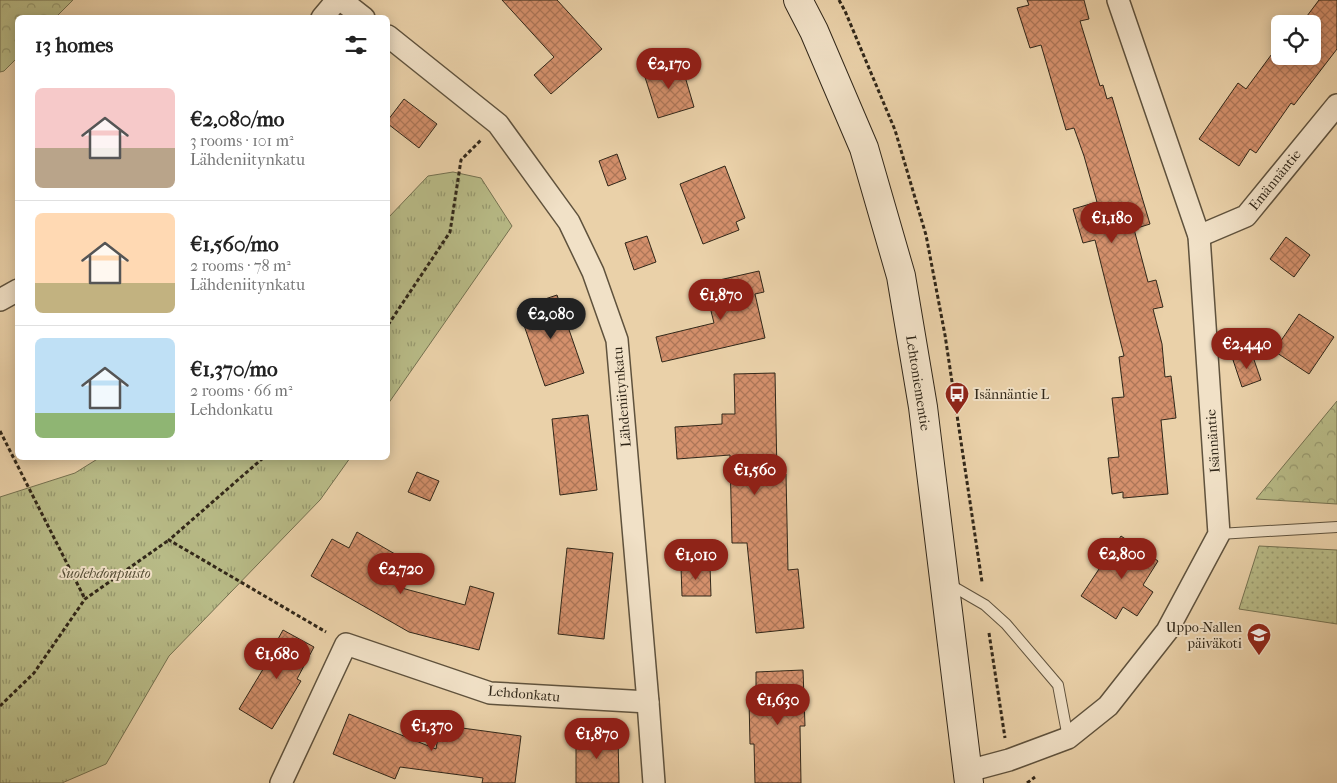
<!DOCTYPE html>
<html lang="en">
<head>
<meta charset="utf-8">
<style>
	body { margin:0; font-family:"IM FELL French Canon",serif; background:#f2f2f2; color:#222; height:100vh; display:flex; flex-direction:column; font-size:19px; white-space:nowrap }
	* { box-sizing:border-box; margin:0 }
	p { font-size:16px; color:#767676 }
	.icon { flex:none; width:28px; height:28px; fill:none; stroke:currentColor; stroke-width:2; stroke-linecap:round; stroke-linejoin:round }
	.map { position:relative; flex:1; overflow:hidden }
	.drawer { position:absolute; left:15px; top:15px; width:375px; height:445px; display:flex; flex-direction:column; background:#fff; border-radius:8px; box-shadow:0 2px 12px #0003 }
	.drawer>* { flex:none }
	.buttons { position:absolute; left:1271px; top:15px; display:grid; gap:10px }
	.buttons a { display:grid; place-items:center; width:50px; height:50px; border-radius:8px; background:#fff; box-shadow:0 2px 12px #0003; font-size:25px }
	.price { position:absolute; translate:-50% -42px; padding:0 11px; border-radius:18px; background:#8f2418; color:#fff; font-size:16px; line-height:32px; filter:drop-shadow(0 1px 2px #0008) }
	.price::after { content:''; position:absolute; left:50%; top:30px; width:15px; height:11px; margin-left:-8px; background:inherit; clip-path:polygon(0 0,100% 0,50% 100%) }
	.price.selected { background:#222; color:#fff }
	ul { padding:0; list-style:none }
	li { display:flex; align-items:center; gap:15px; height:125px; padding:0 20px }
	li+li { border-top:1px solid #e0e0e0 }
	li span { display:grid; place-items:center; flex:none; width:140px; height:100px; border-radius:8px; color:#555 }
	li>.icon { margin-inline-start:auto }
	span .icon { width:60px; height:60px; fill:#fffc; stroke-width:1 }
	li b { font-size:21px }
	h2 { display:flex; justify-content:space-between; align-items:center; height:60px; padding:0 20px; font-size:21px }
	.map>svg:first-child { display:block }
	.grass { fill:url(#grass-dots); stroke:#747150 }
	.forest { fill:url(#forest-crowns); stroke:#747150 }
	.park { fill:url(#park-tufts); stroke:#747150 }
	.building { fill:url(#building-cross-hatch); stroke:#312719 }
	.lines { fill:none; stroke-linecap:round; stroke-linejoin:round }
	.lane-casing { stroke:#5f523d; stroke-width:12 }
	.street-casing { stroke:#5f523d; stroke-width:24 }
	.secondary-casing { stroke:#312719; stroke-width:30 }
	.path { stroke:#312719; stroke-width:3; stroke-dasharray:4 2.5; stroke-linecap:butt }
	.lane { stroke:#f1e1c7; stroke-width:10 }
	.street { stroke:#f1e1c7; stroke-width:21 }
	.secondary { stroke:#f1e1c7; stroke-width:28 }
	.labels { text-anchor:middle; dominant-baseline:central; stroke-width:4; stroke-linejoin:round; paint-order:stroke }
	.street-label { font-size:14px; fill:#312719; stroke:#f1e1c7 }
	.poi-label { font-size:14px; fill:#312719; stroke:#f1e1c7; text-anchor:start }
	.park-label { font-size:14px; font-style:italic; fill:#534c34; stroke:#f1e1c7 }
</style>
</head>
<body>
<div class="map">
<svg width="1337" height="783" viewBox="0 0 1337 783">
	<defs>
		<pattern id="grass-dots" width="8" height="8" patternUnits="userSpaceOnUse" patternTransform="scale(1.25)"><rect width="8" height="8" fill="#b8bb87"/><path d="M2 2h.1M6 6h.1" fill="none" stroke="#96986e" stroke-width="1.8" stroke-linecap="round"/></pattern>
		<pattern id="forest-crowns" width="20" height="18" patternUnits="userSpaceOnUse" patternTransform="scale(1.25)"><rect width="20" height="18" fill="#b8bb87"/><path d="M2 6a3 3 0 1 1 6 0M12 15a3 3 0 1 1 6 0" fill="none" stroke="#96986e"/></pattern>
		<pattern id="park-tufts" width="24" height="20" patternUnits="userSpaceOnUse" patternTransform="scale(1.25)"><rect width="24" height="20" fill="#b8bb87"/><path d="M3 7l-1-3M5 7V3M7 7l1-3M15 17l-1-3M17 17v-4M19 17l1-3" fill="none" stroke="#96986e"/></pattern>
		<pattern id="building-cross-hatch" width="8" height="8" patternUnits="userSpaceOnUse" patternTransform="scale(1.25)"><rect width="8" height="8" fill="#d4906c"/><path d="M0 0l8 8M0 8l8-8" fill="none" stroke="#ad7658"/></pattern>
	</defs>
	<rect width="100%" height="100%" fill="#ead1a9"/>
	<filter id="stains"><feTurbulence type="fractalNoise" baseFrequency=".004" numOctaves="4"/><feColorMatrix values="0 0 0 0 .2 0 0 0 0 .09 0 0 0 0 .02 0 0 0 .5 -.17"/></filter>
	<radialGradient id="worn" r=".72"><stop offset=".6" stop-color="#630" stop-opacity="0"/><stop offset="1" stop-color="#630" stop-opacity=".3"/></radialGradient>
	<!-- grass -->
	<polygon class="grass" points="1259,546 1337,550 1337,624 1239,609"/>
	<!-- forest -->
	<g class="forest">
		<polygon points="0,0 73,0 56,17 18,18 17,58 4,71 0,72"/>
		<polygon points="1337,401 1337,504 1256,499"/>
	</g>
	<!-- park -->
	<g class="park">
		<polygon points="453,172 481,178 512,226 388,404 388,218 428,176"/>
		<polygon points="99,458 350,458 320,500 169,656 106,764 62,783 0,783 0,497 75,473"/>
	</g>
	<!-- building -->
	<g class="building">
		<polygon points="502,0 557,0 602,49 551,94 534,75 554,57"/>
		<polygon points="1027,0 1084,0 1089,19 1080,21 1100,86 1103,85 1107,99 1112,97 1150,224 1134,229 1148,282 1156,280 1163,307 1153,309 1162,344 1165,377 1171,376 1176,418 1161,420 1168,494 1123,498 1123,492 1112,494 1108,458 1119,457 1112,398 1124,397 1119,357 1124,356 1095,240 1083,243 1073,209 1097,202 1084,156 1074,128 1066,130 1041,45 1030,48 1017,8 1029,5"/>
		<polygon points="1319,0 1337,0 1337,49 1294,105 1291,103 1256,153 1250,149 1239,166 1199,139 1238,83 1246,89 1280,43 1280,56 1312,56 1312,24 1295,24 1300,17 1304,20"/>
		<polygon points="681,63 694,107 658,118 644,74"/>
		<polygon points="404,99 437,124 419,148 388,124 388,120"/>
		<polygon points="617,154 626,179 608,186 599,161"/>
		<polygon points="725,166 745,218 736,222 739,230 703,244 680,184"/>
		<polygon points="647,236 656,262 634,270 625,243"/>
		<polygon points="1286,237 1310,255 1294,277 1270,259"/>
		<polygon points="759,271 764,292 755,294 765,338 662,362 656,337 714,323 709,303 719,301 715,281"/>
		<polygon points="557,295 584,373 545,386 518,308"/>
		<polygon points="1299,314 1334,337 1309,374 1274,351"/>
		<polygon points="1252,354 1261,380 1242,387 1233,360"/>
		<polygon points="775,373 777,474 786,474 788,570 798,569 804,628 756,633 747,543 732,543 730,455 677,459 675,427 722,424 722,414 735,414 734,374"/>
		<polygon points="588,415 597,490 560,495 552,419"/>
		<polygon points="417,472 439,481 430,501 408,492"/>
		<polygon points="357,532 395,554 386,569 403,579 398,587 465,605 470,586 494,593 479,650 409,632 311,576 332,539 349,548"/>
		<polygon points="1121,536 1158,561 1143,585 1153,592 1137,616 1123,607 1116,619 1081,596"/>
		<polygon points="567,548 613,553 604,639 558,634"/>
		<polygon points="710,566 711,596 682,596 681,567"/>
		<polygon points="283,630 314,647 297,679 301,681 272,729 239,709 274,651 272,650"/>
		<polygon points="803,670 805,726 800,726 801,783 755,783 754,744 750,744 749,700 756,700 756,672"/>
		<polygon points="349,714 436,749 440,725 521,736 515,783 482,783 483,778 400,767 395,779 333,754"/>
		<polygon points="618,736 619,783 576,783 576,737"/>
	</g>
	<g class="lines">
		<defs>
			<g id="lane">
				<polyline points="1219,534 1337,527"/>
				<polyline points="947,583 985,605 1006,624 1058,685 1068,738"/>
			</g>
			<g id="street">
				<polyline points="341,0 364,18"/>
				<polyline points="322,18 337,0"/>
				<polyline points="388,36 498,124 569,222 593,272 617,340 648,702 654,783"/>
				<polyline points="1199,236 1246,216 1337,105"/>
				<polyline points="0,300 18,290"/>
				<polyline points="968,771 1009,760 1068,738 1108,706 1167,631 1219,534 1199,236 1118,0"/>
				<polyline points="281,783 346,644 490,693 648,702"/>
			</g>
			<polyline id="secondary" points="798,0 814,31 864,148 901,276 923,407 969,783"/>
		</defs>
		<!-- lane casing -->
		<use href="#lane" class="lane-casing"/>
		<!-- street casing -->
		<use href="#street" class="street-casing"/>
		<!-- secondary casing -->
		<use href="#secondary" class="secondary-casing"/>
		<!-- path -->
		<g class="path">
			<polyline points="839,0 845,11 895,130 926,235 945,335 982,582"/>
			<polyline points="388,325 450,232 461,160 481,140"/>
			<polyline points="0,431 85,599"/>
			<polyline points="263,458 169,540 326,632"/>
			<polyline points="989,633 1005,738"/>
			<polyline points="0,706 34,673 85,599 169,540"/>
			<polyline points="1027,783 1035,777"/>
		</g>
		<!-- lane -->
		<use href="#lane" class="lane"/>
		<!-- street -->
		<use href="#street" class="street"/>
		<!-- secondary -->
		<use href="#secondary" class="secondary"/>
	</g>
	<!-- icons -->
	<defs>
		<symbol id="bus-pin" viewBox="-11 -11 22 30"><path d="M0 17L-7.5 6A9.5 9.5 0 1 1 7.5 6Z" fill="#8f2418" stroke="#f1e1c7"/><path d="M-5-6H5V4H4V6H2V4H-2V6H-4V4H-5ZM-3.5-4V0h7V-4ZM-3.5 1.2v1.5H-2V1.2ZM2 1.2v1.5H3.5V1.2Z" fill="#fff"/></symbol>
		<symbol id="school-pin" viewBox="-11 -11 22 30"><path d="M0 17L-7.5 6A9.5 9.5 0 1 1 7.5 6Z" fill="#8f2418" stroke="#f1e1c7"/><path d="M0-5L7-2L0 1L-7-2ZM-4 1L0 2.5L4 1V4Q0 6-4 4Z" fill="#fff"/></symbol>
	</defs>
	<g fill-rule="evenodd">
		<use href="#bus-pin" x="943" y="380" width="28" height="38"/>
		<use href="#school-pin" x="1245" y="621" width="28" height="38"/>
	</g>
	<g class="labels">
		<!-- street labels -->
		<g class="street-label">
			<text transform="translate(1275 180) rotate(-51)">Emännäntie</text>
			<text transform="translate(918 383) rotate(81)">Lehtoniementie</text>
			<text transform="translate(622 397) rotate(-95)">Lähdeniitynkatu</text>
			<text transform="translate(1213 441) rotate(-94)">Isännäntie</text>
			<text transform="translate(524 694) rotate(5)">Lehdonkatu</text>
		</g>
		<!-- poi labels -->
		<g class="poi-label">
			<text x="974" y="394">Isännäntie L</text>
			<text x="1242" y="627" text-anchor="end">Uppo-Nallen<tspan x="1242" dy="16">päiväkoti</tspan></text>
		</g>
		<!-- park labels -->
		<g class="park-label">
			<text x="105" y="573">Suolehdonpuisto</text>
		</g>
	</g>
	<rect width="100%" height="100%" filter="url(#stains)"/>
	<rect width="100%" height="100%" fill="url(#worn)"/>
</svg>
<div class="buttons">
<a><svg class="icon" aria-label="locate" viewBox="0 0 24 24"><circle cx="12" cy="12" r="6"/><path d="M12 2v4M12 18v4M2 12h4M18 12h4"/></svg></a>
</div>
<b class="price" style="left:669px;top:90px">€2,170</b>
<b class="price" style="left:1112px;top:244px">€1,180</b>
<b class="price" style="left:721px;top:321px">€1,870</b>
<b class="price selected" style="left:551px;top:340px">€2,080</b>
<b class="price" style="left:1247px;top:370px">€2,440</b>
<b class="price" style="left:755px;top:496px">€1,560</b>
<b class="price" style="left:1122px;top:580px">€2,800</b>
<b class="price" style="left:696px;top:581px">€1,010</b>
<b class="price" style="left:401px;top:595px">€2,720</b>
<b class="price" style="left:277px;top:680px">€1,680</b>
<b class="price" style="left:778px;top:726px">€1,630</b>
<b class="price" style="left:432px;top:752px">€1,370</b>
<b class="price" style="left:597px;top:760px">€1,870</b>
<section class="drawer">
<h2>13 homes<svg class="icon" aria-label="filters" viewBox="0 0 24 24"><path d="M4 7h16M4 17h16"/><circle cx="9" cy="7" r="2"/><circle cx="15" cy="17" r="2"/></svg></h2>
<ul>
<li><span style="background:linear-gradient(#f6c9c9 60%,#b9a48a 0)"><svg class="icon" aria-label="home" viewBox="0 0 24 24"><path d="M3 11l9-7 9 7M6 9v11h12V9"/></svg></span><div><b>€2,080/mo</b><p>3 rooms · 101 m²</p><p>Lähdeniitynkatu</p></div></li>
<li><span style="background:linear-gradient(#ffd9b3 70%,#c2b280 0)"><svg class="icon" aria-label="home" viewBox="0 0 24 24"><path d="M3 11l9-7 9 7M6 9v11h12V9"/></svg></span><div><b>€1,560/mo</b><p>2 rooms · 78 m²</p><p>Lähdeniitynkatu</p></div></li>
<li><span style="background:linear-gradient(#bfe0f5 75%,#8fb573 0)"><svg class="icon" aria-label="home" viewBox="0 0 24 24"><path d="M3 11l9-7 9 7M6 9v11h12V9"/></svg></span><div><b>€1,370/mo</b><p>2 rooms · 66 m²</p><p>Lehdonkatu</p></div></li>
</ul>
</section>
</div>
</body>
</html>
